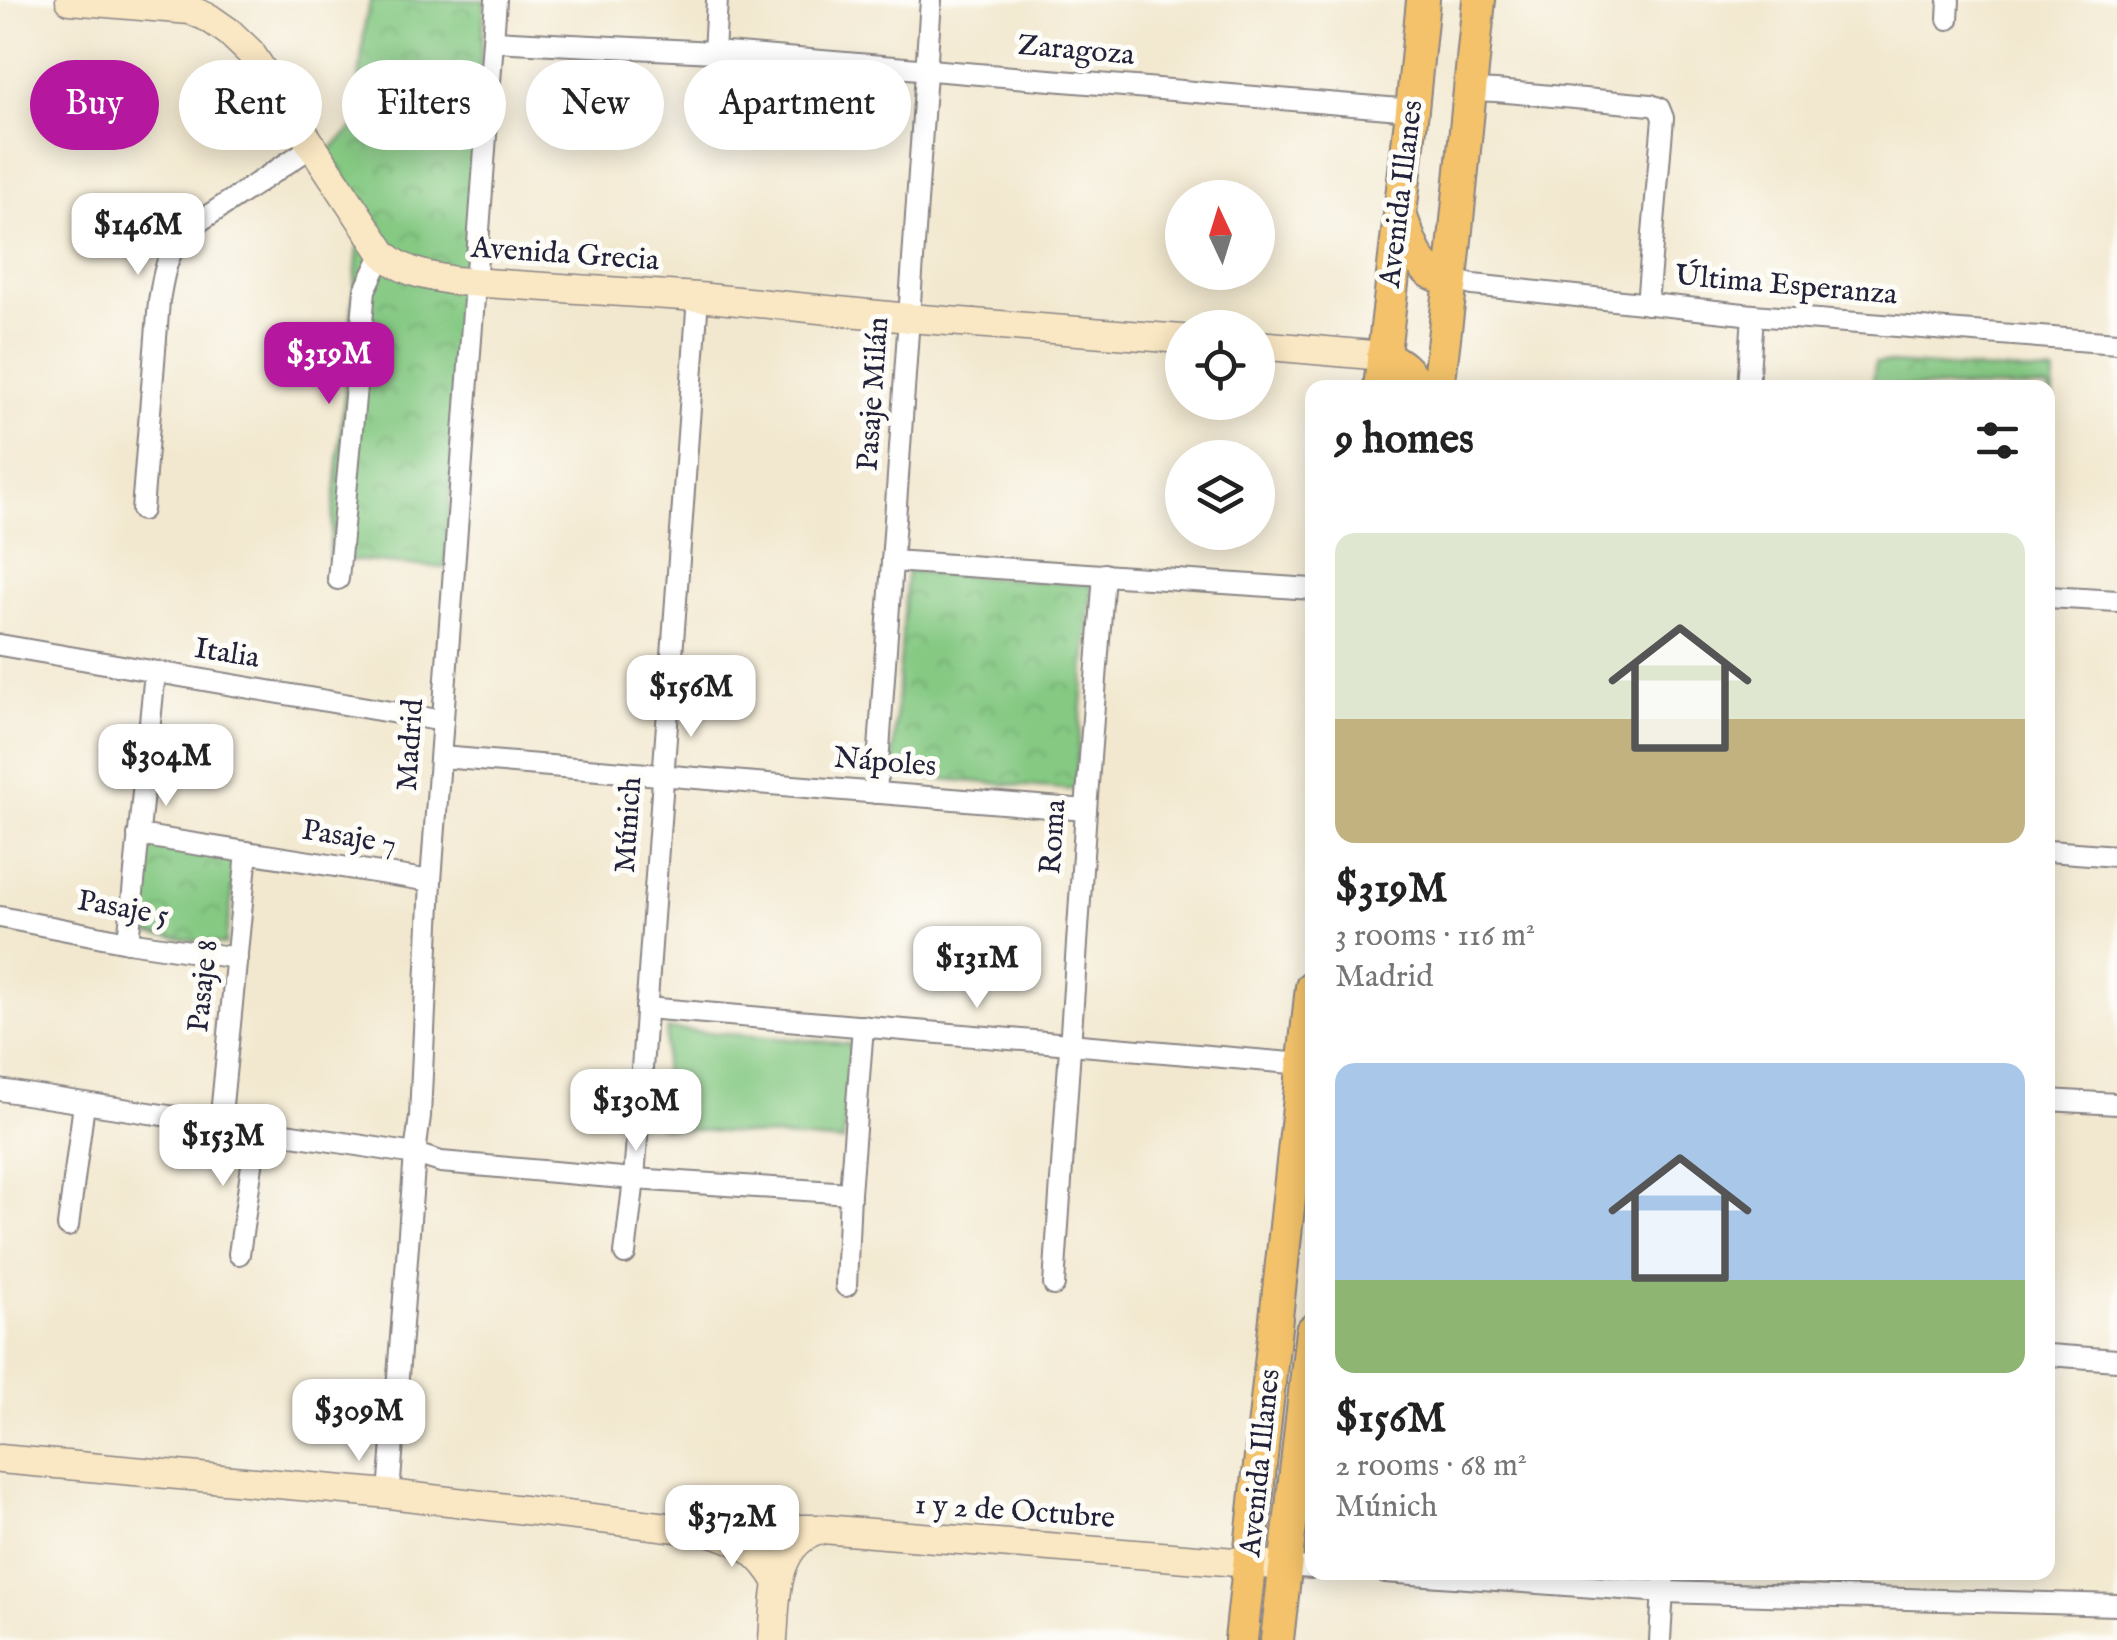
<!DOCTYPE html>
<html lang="en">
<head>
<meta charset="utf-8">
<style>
	body { margin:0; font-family:"IM FELL English",serif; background:#f2f2f2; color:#222; height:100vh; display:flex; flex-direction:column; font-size:38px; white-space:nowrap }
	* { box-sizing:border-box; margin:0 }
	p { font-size:32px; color:#767676 }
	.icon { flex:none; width:55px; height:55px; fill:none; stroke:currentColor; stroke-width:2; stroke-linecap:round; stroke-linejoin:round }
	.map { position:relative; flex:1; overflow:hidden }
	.drawer { position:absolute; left:1305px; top:380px; width:750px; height:1200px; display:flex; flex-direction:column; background:#fff; border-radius:20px; box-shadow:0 5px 25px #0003 }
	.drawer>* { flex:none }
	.banner { position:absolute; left:30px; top:60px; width:950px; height:90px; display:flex; gap:20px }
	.needle { width:65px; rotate:356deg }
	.controls { position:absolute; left:1165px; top:180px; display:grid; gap:20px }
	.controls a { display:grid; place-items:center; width:110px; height:110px; border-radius:50%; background:#fff; box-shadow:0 5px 25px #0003; font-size:50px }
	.price { position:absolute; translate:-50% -85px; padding:0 22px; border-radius:20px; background:#fff; color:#222; font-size:32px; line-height:65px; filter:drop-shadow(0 2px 5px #0008) }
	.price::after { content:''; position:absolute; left:50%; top:60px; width:30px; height:22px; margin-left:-15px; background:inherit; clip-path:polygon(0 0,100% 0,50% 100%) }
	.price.active { background:#b5179e; color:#fff }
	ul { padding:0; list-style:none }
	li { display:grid; align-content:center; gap:20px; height:530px; padding:0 30px }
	li span { display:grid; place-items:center; height:310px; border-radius:20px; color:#555 }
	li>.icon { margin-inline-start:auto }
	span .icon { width:180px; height:180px; fill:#fffc; stroke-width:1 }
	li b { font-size:42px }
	h2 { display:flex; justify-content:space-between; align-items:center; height:120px; padding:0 30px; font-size:42px }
	.tag { padding:0 35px; border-radius:45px; background:#fff; box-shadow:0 5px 25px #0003; font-size:35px; line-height:90px }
	.tag.active { background:#b5179e; color:#fff }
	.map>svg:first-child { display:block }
	.grass { fill:#85c983; stroke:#54765f; stroke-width:2.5 }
	.park { fill:url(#park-crowns); stroke:#54765f; stroke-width:2.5 }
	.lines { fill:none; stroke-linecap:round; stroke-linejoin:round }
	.street-casing { stroke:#8a8585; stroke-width:24 }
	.secondary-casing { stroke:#8a8585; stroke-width:31 }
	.primary-casing { stroke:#8a8585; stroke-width:36 }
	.street { stroke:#fff; stroke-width:20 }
	.secondary { stroke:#fae7c3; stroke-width:28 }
	.primary { stroke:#f3c26a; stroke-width:32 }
	.labels { text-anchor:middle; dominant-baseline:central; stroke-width:10; stroke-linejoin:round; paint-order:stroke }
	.street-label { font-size:30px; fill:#22223b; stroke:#fdfcf7 }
</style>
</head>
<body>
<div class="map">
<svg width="2117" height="1640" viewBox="0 0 2117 1640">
	<defs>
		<pattern id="park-crowns" width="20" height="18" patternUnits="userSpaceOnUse" patternTransform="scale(2.5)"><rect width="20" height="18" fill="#85c983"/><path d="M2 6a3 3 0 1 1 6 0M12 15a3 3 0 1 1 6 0" fill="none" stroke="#73ac72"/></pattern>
	</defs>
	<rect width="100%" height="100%" fill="#fdfcf7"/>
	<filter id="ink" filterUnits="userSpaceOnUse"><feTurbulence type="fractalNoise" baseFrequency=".01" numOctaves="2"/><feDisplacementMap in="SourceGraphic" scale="20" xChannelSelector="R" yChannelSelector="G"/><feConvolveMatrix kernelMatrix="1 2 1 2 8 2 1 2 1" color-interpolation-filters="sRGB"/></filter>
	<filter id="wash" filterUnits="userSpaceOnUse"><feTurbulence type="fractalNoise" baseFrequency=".0048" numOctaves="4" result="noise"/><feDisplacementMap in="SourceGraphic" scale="40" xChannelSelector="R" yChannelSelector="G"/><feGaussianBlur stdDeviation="2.25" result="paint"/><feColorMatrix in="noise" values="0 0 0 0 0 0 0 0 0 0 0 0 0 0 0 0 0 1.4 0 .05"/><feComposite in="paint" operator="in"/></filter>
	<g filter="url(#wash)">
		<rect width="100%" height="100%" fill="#f2e8cf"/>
		<!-- grass -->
		<polygon class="grass" points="667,1029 851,1044 843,1142 659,1127"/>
		<!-- park -->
		<g class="park">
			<polygon points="371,0 485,0 445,568 329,558 362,204 328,152 355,126 365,21"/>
			<polygon points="1875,362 2054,374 2048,473 2048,388 1873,387"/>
			<polygon points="907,571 1092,585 1075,790 891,775"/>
			<polygon points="148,843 238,856 225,945 135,932"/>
		</g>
	</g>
	<g filter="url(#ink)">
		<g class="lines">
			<defs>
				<g id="street">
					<polyline points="1948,19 1949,0"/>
					<polyline points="494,41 714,52 1412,110"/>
					<polyline points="714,52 717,0"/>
					<polyline points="1470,90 1496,91 1651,105 1659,108 1663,118 1647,304"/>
					<polyline points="1451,280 1473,285 1753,315 2117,343"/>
					<polyline points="1748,388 1753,315"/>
					<path d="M 142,510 L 159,301 C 165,265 168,246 197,223 L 313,146"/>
					<polyline points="892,561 1312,589"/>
					<polyline points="338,579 365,290 383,253"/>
					<polyline points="2048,597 2117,601"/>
					<polyline points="0,645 443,721"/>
					<polyline points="441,757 1086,810"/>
					<polyline points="876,793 931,0"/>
					<polyline points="138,835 431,881"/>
					<polyline points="2048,851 2117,856"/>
					<polyline points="0,917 128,942 237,958"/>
					<polyline points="128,942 155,672"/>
					<polyline points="646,1008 1304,1064"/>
					<polyline points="0,1090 415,1154 441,1162 634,1179 850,1193"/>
					<polyline points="2048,1100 2117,1104"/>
					<polyline points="220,1125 247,852"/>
					<polyline points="68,1226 84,1104"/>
					<polyline points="239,1254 257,1131"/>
					<polyline points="625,1254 634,1179 698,297"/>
					<polyline points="1054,1285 1086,810 1104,574"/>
					<polyline points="846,1286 850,1193 863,1026"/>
					<polyline points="2048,1355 2117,1360"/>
					<polyline points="389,1494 415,1154 420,1116 431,881 496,0"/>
					<polyline points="1287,1566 1312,1568"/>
					<polyline points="1385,1572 1664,1592 2117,1605"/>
					<polyline points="1660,1640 1664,1572"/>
				</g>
				<g id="secondary">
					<path d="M 70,0 L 190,10 L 209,18 L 229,32 L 250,52 L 383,253 C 403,273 428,276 455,281 L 698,297 L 909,318 L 1182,339"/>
					<polyline points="1258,345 1383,356"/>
					<polyline points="0,1459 389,1494 711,1532 777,1529 822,1529 1287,1566"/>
					<path d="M 718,1534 C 746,1544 762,1555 777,1581"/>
					<path d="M 773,1640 C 776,1601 773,1541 821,1530"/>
				</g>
				<g id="primary">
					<path d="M 1401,217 C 1407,233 1414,258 1428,270 C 1434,275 1444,277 1451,280"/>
					<path d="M 1383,356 C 1400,363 1410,372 1418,388"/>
					<polyline points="1380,388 1412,110 1423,0"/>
					<polyline points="1438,388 1451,280 1479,0"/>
					<polyline points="1241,1640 1312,987"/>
					<polyline points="1277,1640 1312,1331"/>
				</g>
			</defs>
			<!-- street casing -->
			<use href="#street" class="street-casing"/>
			<!-- secondary casing -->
			<use href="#secondary" class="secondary-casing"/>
			<!-- primary casing -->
			<use href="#primary" class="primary-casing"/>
			<!-- street -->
			<use href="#street" class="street"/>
			<!-- secondary -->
			<use href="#secondary" class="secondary"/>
			<!-- primary -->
			<use href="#primary" class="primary"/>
		</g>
	</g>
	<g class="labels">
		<!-- street labels -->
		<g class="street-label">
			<text transform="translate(1076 51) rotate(5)">Zaragoza</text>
			<text transform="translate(1402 194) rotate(-83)">Avenida Illanes</text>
			<text transform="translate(565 255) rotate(4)">Avenida Grecia</text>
			<text transform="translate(1786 286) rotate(5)">Última Esperanza</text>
			<text transform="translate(874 394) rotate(-86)">Pasaje Milán</text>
			<text transform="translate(227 654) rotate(9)">Italia</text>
			<text transform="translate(411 745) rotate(-86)">Madrid</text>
			<text transform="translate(885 763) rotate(5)">Nápoles</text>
			<text transform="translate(629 825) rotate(-86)">Múnich</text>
			<text transform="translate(1054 837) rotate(-86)">Roma</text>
			<text transform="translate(349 838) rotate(9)">Pasaje 7</text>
			<text transform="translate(123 909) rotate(10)">Pasaje 5</text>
			<text transform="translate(204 986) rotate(-84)">Pasaje 8</text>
			<text transform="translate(1261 1463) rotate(-84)">Avenida Illanes</text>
			<text transform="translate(1015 1512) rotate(4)">1 y 2 de Octubre</text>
		</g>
	</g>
</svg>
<div class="controls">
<a><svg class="needle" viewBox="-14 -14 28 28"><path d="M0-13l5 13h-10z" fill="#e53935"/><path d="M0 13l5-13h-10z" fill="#767676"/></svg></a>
<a><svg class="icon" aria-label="locate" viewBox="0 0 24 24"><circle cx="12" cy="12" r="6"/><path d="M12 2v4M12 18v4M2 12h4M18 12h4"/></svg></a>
<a><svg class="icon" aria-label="layers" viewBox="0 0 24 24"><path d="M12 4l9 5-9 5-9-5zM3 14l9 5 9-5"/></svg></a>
</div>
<b class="price" style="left:138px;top:278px">$146M</b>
<b class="price active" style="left:329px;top:407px">$319M</b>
<b class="price" style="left:691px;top:740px">$156M</b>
<b class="price" style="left:166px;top:809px">$304M</b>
<b class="price" style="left:977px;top:1011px">$131M</b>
<b class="price" style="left:636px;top:1154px">$130M</b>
<b class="price" style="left:223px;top:1189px">$153M</b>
<b class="price" style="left:359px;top:1464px">$309M</b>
<b class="price" style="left:732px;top:1570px">$372M</b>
<div class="banner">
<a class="tag active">Buy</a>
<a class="tag">Rent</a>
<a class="tag">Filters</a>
<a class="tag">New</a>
<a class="tag">Apartment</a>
</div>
<section class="drawer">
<h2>9 homes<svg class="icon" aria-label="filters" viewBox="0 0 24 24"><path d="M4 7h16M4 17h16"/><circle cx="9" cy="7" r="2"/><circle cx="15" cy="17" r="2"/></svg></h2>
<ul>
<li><span style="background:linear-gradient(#dfe7d0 60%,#c2b280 0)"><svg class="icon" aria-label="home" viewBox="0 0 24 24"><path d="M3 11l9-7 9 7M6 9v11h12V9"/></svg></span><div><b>$319M</b><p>3 rooms · 116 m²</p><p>Madrid</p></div></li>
<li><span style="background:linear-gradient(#a9c7e8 70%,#8fb573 0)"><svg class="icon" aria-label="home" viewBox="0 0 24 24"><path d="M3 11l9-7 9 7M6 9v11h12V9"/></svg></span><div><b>$156M</b><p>2 rooms · 68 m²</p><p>Múnich</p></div></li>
</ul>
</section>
</div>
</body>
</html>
